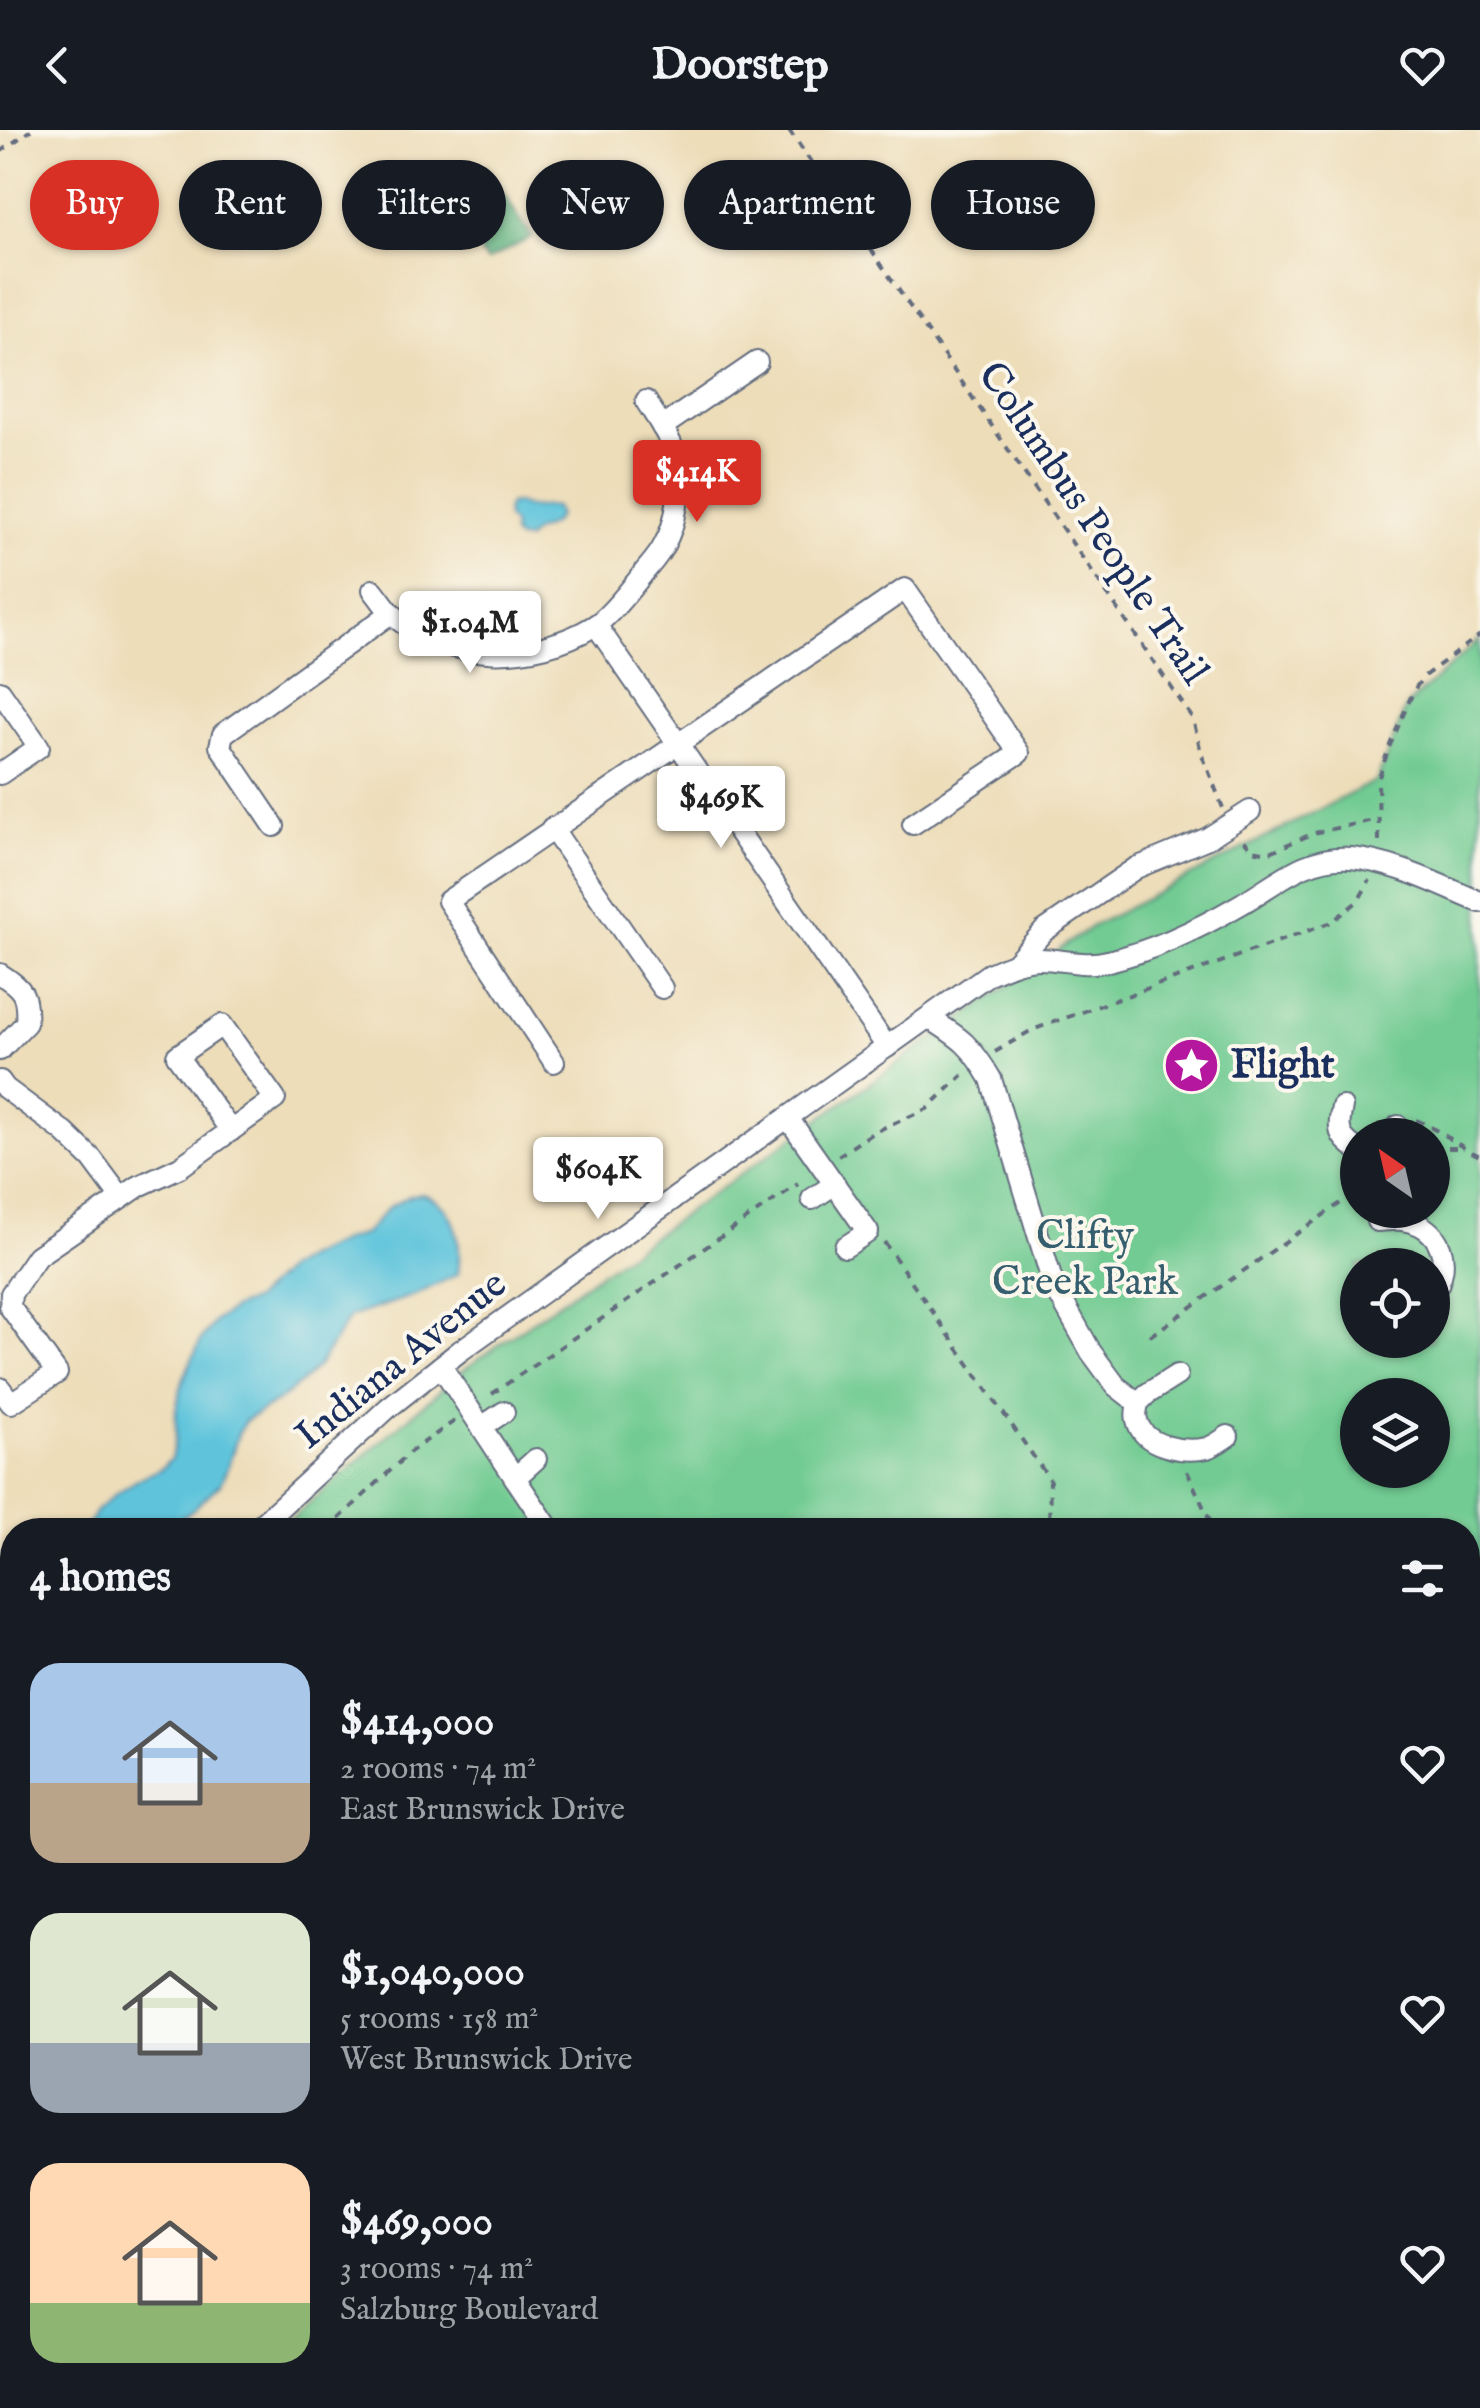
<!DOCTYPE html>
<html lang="en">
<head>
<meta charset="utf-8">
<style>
	body { margin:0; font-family:"IM FELL English",serif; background:#242831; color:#f1f3f6; height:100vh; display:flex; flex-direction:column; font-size:38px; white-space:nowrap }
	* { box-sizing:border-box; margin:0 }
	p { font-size:32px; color:#9ea1a6 }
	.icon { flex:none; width:55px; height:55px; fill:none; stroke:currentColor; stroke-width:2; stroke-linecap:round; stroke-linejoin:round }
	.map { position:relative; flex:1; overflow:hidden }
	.sheet { position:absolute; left:0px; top:1388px; width:1480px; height:892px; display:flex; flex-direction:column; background:#171b24; border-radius:40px 40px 0 0; box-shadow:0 2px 8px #0004 }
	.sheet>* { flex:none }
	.top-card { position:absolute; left:30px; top:30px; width:1420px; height:90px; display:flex; gap:20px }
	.needle { width:65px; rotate:326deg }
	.tools { position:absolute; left:1340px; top:988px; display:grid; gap:20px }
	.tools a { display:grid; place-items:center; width:110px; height:110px; border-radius:50%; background:#171b24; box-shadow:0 2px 8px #0004; font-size:50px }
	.price { position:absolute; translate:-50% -85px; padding:0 22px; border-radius:10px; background:#fff; color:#222; font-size:32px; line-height:65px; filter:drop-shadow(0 2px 5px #0008) }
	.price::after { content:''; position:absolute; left:50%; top:60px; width:30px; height:22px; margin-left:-15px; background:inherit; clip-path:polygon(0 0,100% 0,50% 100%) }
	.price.on { background:#d93025; color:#fff }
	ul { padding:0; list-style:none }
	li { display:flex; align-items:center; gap:30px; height:250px; padding:0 30px }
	li span { display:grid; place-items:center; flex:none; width:280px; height:200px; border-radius:30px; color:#555 }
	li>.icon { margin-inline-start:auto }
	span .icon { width:120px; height:120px; fill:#fffc; stroke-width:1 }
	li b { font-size:42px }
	h2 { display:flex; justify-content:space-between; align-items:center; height:120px; padding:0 30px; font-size:42px }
	.tag { padding:0 35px; border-radius:45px; background:#171b24; box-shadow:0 2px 8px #0004; font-size:35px; line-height:90px }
	.tag.on { background:#d93025; color:#fff }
	header { display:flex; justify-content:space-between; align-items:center; height:130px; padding:0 30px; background:#171b24; font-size:45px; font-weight:700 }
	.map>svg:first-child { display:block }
	.green { fill:#71cb92; stroke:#467d78; stroke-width:2.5; fill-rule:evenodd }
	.forest { fill:#5caf7c; stroke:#3c6f6d; stroke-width:2.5 }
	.water { fill:#5ec4db; stroke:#3c7a9c; stroke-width:2.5 }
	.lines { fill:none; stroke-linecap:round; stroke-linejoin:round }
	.minor-casing { stroke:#646c7e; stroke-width:24 }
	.path { stroke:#646c7e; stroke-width:4; stroke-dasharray:8 8; stroke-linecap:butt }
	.minor { stroke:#fff; stroke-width:20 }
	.labels { text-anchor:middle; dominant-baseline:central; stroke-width:8; stroke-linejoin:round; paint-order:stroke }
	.street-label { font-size:40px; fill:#1b2f5e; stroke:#fbf7ec }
	.poi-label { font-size:40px; font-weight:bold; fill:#1b2f5e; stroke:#fbf7ec; text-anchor:start }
	.park-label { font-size:40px; fill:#355e6e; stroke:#fbf7ec }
</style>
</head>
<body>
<header><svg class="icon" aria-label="back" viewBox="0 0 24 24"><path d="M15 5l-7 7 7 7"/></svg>Doorstep<svg class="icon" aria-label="heart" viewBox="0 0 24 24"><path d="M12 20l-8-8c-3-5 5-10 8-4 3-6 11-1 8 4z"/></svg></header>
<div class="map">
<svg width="1480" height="2278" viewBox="0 0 1480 2278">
	<rect width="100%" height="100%" fill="#fbf7ec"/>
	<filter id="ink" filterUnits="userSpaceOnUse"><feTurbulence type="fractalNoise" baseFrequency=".01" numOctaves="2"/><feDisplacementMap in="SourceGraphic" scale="20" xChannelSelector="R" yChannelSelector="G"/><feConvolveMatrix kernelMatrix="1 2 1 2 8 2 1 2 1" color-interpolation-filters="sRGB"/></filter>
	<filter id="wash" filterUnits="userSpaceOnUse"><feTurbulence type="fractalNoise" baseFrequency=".0048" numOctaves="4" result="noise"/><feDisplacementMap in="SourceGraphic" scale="40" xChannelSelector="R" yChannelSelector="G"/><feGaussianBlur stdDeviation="2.25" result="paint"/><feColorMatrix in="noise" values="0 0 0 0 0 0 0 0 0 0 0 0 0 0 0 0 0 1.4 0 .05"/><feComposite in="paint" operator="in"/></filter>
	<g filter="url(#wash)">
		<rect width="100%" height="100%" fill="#edddb9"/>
		<!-- green -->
		<g class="green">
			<path d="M 1480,509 L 1480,1898 L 1468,1907 L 1468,1400 L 278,1400 L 466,1238 L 1091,797 L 1377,650 L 1407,575 ZM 1358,1005 L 1432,1005 L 1432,1080 L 1358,1080 ZM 1358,1135 L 1432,1135 L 1432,1210 L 1358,1210 ZM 1358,1265 L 1432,1265 L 1432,1340 L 1358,1340 Z"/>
			<polygon points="667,2268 1001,2268 985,2278 680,2278"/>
		</g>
		<!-- forest -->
		<polygon class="forest" points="486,37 532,107 487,131 440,69"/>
		<!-- water -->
		<g class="water">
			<path d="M 517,373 C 534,382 539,374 555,377 L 558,385 C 553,401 535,395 526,410 L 517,409 L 512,404 L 513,396 C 506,388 504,384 509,374 Z"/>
			<path d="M 422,1064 C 457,1074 462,1113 458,1144 L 415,1165 L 349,1187 L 319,1235 L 307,1247 L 281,1269 L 245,1291 L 238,1304 L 228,1336 L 220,1354 L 192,1380 L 165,1400 L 85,1400 L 96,1381 L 117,1363 L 142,1347 L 161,1339 L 171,1329 L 176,1305 L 176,1279 L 184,1247 L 201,1210 L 215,1191 L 234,1178 L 254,1170 L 286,1140 L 307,1127 L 347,1109 L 365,1104 L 389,1077 L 410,1066 Z"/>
		</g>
	</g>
	<g filter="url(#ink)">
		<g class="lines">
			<defs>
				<g id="minor">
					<polyline points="662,297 757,232"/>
					<path d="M 373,460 C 379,467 385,477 392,484 C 446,533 533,533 594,496 C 609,487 630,460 641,446 C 649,436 659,426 664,415 C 677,392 681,359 677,333 C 674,312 657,289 646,271"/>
					<polyline points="596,495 887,917"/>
					<polyline points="0,561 39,617 0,644"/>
					<polyline points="274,696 220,616 223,604 391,483"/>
					<polyline points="552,698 662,858"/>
					<polyline points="1015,833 1044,801 1136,738 1208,708 1250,681"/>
					<path d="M 0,844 C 23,858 28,865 26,893 L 0,920"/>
					<path d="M 929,888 C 961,908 972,916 991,949 L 1053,1154 L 1091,1222 L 1116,1256 L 1138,1273"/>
					<polyline points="554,932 448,771 905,459 1019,623 913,694"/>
					<polyline points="0,951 5,958 64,1002 92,1029 121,1068"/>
					<path d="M 1342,977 C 1337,999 1338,1007 1358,1020"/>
					<polyline points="788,988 868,1102 845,1117"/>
					<polyline points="1393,1005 1398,996"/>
					<polyline points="812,1069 835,1054"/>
					<path d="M 1377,1091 C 1384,1091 1394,1089 1402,1090 C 1442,1095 1454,1134 1432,1165"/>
					<polyline points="441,1236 515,1348 536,1329"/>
					<path d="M 1177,1245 L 1147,1264 L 1138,1273 C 1137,1279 1135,1284 1137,1290 C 1143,1317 1184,1323 1207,1318 C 1214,1316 1222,1310 1228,1306"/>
					<polyline points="0,1258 11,1273 57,1243 10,1177 11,1164 37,1126 139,1056 180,1037 275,969 222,895 177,926 231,1001"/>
					<polyline points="483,1296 504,1282"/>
					<polyline points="515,1348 550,1400"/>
					<path d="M 255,1400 L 388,1278 L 460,1221 L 989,844 C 1005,837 1022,829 1040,829 C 1063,829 1084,837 1108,831 C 1152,821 1202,797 1241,774 C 1276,754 1307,724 1351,728 C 1395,732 1439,755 1480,772"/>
					<polyline points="0,1549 12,1567"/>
					<polyline points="0,1595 12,1587"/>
					<polyline points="0,1736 12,1755"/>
					<polyline points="0,1947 12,1939"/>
					<polyline points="1468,1979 1480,1970"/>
					<polyline points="1468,2050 1480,2068"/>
					<polyline points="614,2268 627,2278"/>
					<polyline points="1258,2268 1265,2278"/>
					<polyline points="1427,2268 1434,2278"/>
				</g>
			</defs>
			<!-- minor casing -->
			<use href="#minor" class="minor-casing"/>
			<!-- path -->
			<g class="path">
				<polyline points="789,0 1193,589 1201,622 1223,678"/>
				<polyline points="0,22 31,0"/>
				<polyline points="1244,710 1252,720 1268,723 1314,703 1378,689"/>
				<polyline points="1379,711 1378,650 1390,615 1414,560 1423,547 1480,505"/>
				<polyline points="995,922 1032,900 1332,792 1358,771 1370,750"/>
				<path d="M 1416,990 C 1439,999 1457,1016 1480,1026"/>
				<polyline points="1432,1018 1457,1018"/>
				<polyline points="838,1026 874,1002 927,979 963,945"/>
				<polyline points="884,1112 1050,1350 1049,1400"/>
				<polyline points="1150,1206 1358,1061"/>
				<polyline points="492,1264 798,1054"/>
				<polyline points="1187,1341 1214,1400"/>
				<polyline points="327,1400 410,1322 456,1290"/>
				<polyline points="1468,1489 1480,1480"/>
				<polyline points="0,1623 12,1623"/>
				<polyline points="1468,1907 1480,1898"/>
				<polyline points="670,2268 683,2278"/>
				<polyline points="801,2268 808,2278"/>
				<polyline points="987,2278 1003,2268"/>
			</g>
			<!-- minor -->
			<use href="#minor" class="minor"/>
		</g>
	</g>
	<!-- icons -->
	<defs>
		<symbol id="sight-disc" viewBox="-11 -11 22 22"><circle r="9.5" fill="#b5179e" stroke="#fbf7ec"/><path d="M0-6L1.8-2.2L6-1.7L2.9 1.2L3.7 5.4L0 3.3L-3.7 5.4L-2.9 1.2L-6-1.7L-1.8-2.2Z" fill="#fff"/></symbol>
	</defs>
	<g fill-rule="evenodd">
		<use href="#sight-disc" x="1160" y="904" width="63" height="63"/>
	</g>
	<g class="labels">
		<!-- street labels -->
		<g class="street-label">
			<text transform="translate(1092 394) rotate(56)">Columbus People Trail</text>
			<text transform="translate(402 1231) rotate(-39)">Indiana Avenue</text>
		</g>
		<!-- poi labels -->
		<g class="poi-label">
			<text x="1231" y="936">Flight</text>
		</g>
		<!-- park labels -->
		<g class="park-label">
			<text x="1085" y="1107">Clifty<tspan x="1085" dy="46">Creek Park</tspan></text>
		</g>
	</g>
</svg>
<div class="tools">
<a><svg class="needle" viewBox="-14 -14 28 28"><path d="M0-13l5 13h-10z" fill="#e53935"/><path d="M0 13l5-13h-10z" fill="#9ea1a6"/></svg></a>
<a><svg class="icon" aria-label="locate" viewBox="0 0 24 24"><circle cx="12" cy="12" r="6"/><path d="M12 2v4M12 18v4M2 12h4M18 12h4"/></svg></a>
<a><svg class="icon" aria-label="layers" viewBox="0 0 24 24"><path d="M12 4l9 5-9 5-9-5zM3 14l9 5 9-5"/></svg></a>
</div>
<b class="price on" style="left:697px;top:395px">$414K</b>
<b class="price" style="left:470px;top:546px">$1.04M</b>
<b class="price" style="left:721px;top:721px">$469K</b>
<b class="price" style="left:598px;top:1092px">$604K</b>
<div class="top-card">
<a class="tag on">Buy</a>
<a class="tag">Rent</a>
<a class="tag">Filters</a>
<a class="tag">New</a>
<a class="tag">Apartment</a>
<a class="tag">House</a>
</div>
<section class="sheet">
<h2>4 homes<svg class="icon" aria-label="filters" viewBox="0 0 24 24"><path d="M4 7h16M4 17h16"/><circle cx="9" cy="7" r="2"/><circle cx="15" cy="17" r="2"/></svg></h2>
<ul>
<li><span style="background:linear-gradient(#a9c7e8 60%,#b9a48a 0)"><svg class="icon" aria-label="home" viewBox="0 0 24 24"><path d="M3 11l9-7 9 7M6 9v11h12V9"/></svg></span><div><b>$414,000</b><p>2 rooms · 74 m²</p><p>East Brunswick Drive</p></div><svg class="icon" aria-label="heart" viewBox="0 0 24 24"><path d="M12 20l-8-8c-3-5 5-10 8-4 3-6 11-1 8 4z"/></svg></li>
<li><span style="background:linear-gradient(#dfe7d0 65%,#9aa5b1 0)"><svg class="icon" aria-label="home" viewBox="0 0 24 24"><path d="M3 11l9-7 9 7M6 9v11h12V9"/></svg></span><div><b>$1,040,000</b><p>5 rooms · 158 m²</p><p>West Brunswick Drive</p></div><svg class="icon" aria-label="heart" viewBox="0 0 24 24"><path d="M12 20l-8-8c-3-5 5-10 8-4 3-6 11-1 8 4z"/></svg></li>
<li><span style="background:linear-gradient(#ffd9b3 70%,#8fb573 0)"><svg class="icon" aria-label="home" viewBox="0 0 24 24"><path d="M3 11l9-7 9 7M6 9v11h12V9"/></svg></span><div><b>$469,000</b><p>3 rooms · 74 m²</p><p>Salzburg Boulevard</p></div><svg class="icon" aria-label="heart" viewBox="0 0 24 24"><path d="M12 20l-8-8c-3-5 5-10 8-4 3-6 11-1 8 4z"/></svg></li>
</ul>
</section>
</div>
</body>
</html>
